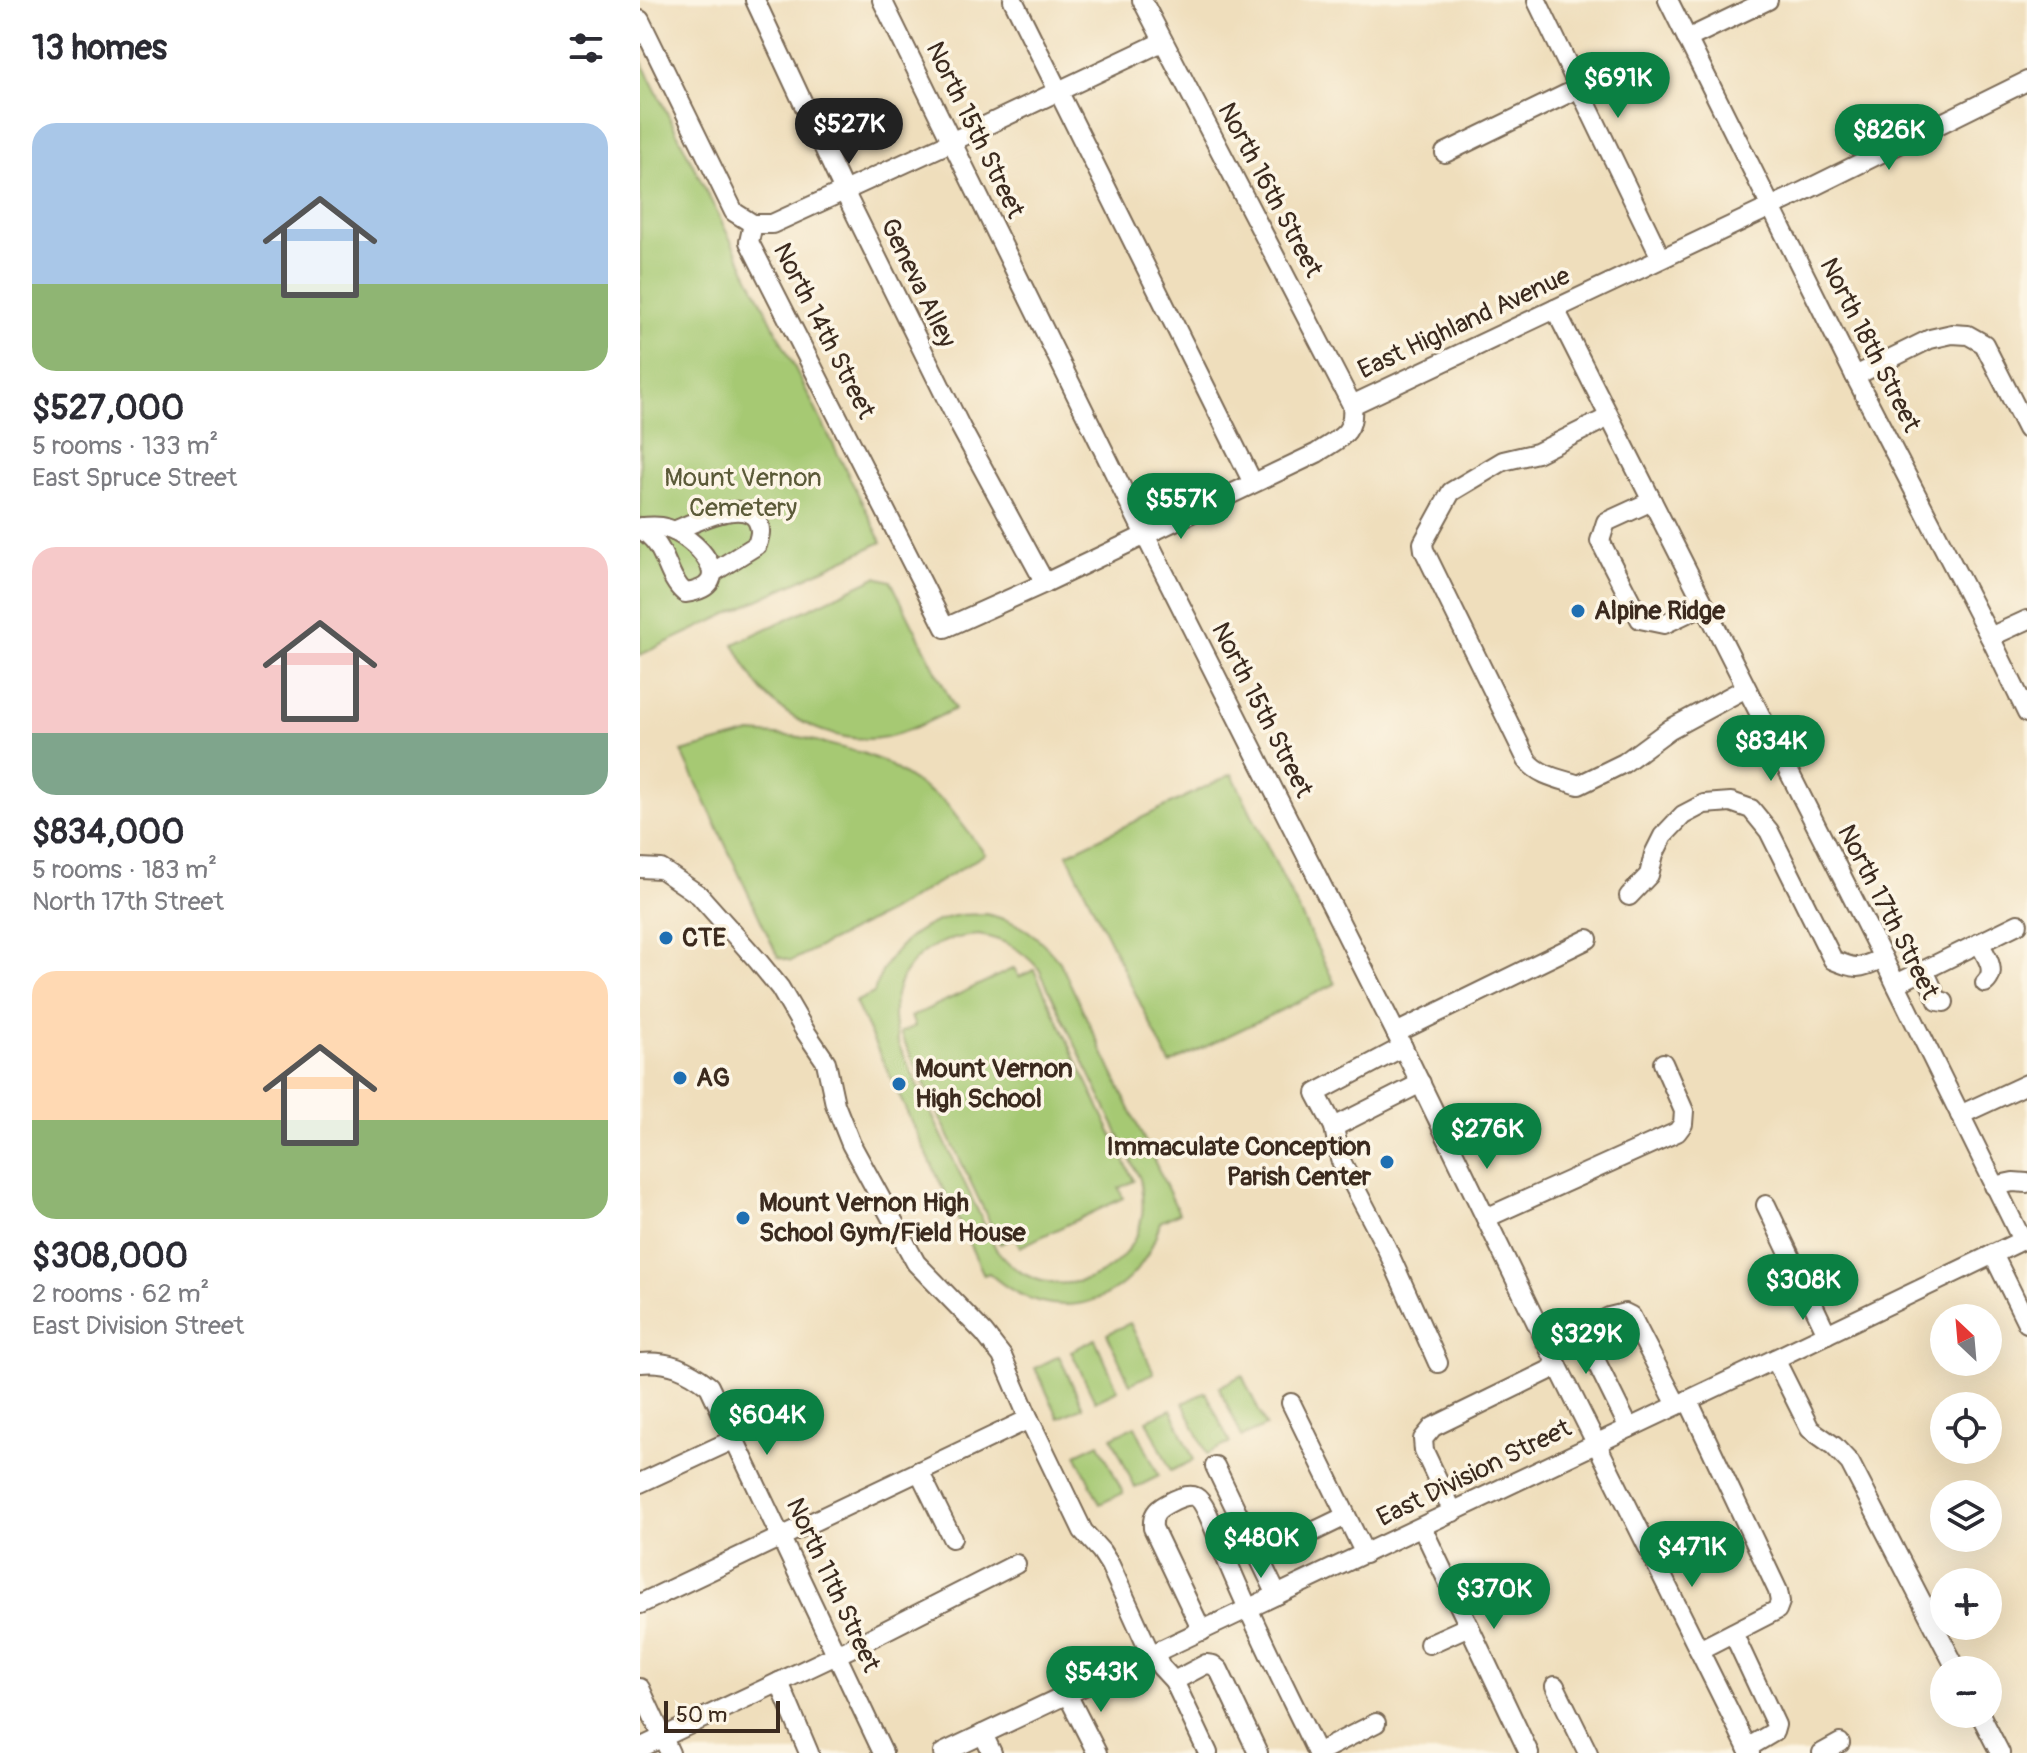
<!DOCTYPE html>
<html lang="en">
<head>
<meta charset="utf-8">
<style>
	body { margin:0; font-family:Pangolin,sans-serif; background:#f2f2f3; color:#2b2b33; height:100vh; display:flex; flex-direction:column; font-size:30px; white-space:nowrap }
	* { box-sizing:border-box; margin:0 }
	p { font-size:26px; color:#7c7c81 }
	.icon { flex:none; width:44px; height:44px; fill:none; stroke:currentColor; stroke-width:2; stroke-linecap:round; stroke-linejoin:round }
	.map { position:relative; flex:1; overflow:hidden }
	.panel { display:flex; flex-direction:column; background:#fff; width:640px }
	.panel>* { flex:none }
	.needle { width:52px; rotate:334deg }
	.buttons { position:absolute; left:1290px; top:1304px; display:grid; gap:16px }
	.buttons a { display:grid; place-items:center; width:72px; height:72px; border-radius:50%; background:#fff; box-shadow:0 8px 32px #0002; font-size:40px }
	.scale { position:absolute; left:24px; bottom:20px; width:116px; box-sizing:border-box; padding-left:8px; border:4px solid #3b2a1e; border-top:0; font-size:22px; line-height:28px; white-space:nowrap; color:#3b2a1e; -webkit-text-stroke:6px #fcf5e5; paint-order:stroke }
	.price { position:absolute; translate:-50% -68px; padding:0 18px; border-radius:28px; background:#0b8043; color:#fff; font-size:26px; line-height:52px; filter:drop-shadow(0 2px 4px #0008) }
	.price::after { content:''; position:absolute; left:50%; top:48px; width:24px; height:18px; margin-left:-12px; background:inherit; clip-path:polygon(0 0,100% 0,50% 100%) }
	.price.active { background:#222; color:#fff }
	ul { padding:0; list-style:none }
	li { display:grid; align-content:center; gap:16px; height:424px; padding:0 32px }
	li span { display:grid; place-items:center; height:248px; border-radius:24px; color:#555 }
	li>.icon { margin-inline-start:auto }
	span .icon { width:144px; height:144px; fill:#fffc; stroke-width:1 }
	li b { font-size:34px }
	h2 { display:flex; justify-content:space-between; align-items:center; height:96px; padding:0 32px; font-size:34px }
	main { display:flex; flex:1; min-height:0 }
	.map>svg:first-child { display:block }
	.green { fill:#a6c973; stroke:#707a48; stroke-width:2; fill-rule:evenodd }
	.lines { fill:none; stroke-linecap:round; stroke-linejoin:round }
	.minor-casing { stroke:#7a6955; stroke-width:22 }
	.minor { stroke:#fff; stroke-width:18 }
	.poi-dot { fill:#1f6fb2; stroke:#fcf5e5; stroke-width:3 }
	.labels { text-anchor:middle; dominant-baseline:central; stroke-width:7; stroke-linejoin:round; paint-order:stroke }
	.street-label { font-size:26px; fill:#3b2a1e; stroke:#fcf5e5 }
	.park-label { font-size:26px; fill:#5b5a38; stroke:#fcf5e5 }
	.poi-label { font-size:26px; font-weight:bold; fill:#3b2a1e; stroke:#fcf5e5; text-anchor:start }
</style>
</head>
<body>
<main>
<section class="panel">
<h2>13 homes<svg class="icon" aria-label="filters" viewBox="0 0 24 24"><path d="M4 7h16M4 17h16"/><circle cx="9" cy="7" r="2"/><circle cx="15" cy="17" r="2"/></svg></h2>
<ul>
<li><span style="background:linear-gradient(#a9c7e8 65%,#8fb573 0)"><svg class="icon" aria-label="home" viewBox="0 0 24 24"><path d="M3 11l9-7 9 7M6 9v11h12V9"/></svg></span><div><b>$527,000</b><p>5 rooms · 133 m²</p><p>East Spruce Street</p></div></li>
<li><span style="background:linear-gradient(#f6c9c9 75%,#7fa58c 0)"><svg class="icon" aria-label="home" viewBox="0 0 24 24"><path d="M3 11l9-7 9 7M6 9v11h12V9"/></svg></span><div><b>$834,000</b><p>5 rooms · 183 m²</p><p>North 17th Street</p></div></li>
<li><span style="background:linear-gradient(#ffd9b3 60%,#8fb573 0)"><svg class="icon" aria-label="home" viewBox="0 0 24 24"><path d="M3 11l9-7 9 7M6 9v11h12V9"/></svg></span><div><b>$308,000</b><p>2 rooms · 62 m²</p><p>East Division Street</p></div></li>
</ul>
</section>
<div class="map">
<svg width="1387" height="1753" viewBox="0 0 1387 1753">
	<rect width="100%" height="100%" fill="#fcf5e5"/>
	<filter id="ink" filterUnits="userSpaceOnUse"><feTurbulence type="fractalNoise" baseFrequency=".0125" numOctaves="2"/><feDisplacementMap in="SourceGraphic" scale="16" xChannelSelector="R" yChannelSelector="G"/><feConvolveMatrix kernelMatrix="1 2 1 2 8 2 1 2 1" color-interpolation-filters="sRGB"/></filter>
	<filter id="wash" filterUnits="userSpaceOnUse"><feTurbulence type="fractalNoise" baseFrequency=".006" numOctaves="4" result="noise"/><feDisplacementMap in="SourceGraphic" scale="32" xChannelSelector="R" yChannelSelector="G"/><feGaussianBlur stdDeviation="1.8" result="paint"/><feColorMatrix in="noise" values="0 0 0 0 0 0 0 0 0 0 0 0 0 0 0 0 0 1.4 0 .05"/><feComposite in="paint" operator="in"/></filter>
	<g filter="url(#wash)">
		<rect width="100%" height="100%" fill="#efdebc"/>
		<!-- green -->
		<g class="green">
			<polygon points="0,59 242,542 0,655"/>
			<path d="M 236,577 L 251,581 L 315,709 C 293,719 269,732 246,737 C 204,745 157,726 127,696 C 113,682 103,661 94,644 Z"/>
			<polygon points="111,733 160,737 222,753 245,762 305,802 345,854 249,912 151,961 138,957 42,752"/>
			<polygon points="592,774 695,984 530,1064 427,854"/>
			<path d="M 346,914 C 381,922 397,934 420,962 L 539,1213 L 520,1222 C 499,1306 413,1332 349,1273 L 344,1275 L 215,1002 L 234,993 C 245,952 278,922 320,915 C 328,914 337,915 346,914 ZM 338,935 C 364,939 381,949 399,969 L 500,1179 C 502,1191 504,1203 502,1216 C 493,1270 432,1300 384,1274 C 372,1268 364,1259 356,1249 L 259,1046 C 241,984 274,939 338,935 Z"/>
			<polygon points="374,968 379,977 394,970 494,1181 479,1188 483,1198 380,1247 375,1237 360,1244 260,1033 275,1026 271,1017"/>
			<polygon points="490,1323 514,1373 490,1384 467,1334"/>
			<polygon points="455,1339 478,1390 455,1401 431,1351"/>
			<polygon points="419,1356 443,1407 419,1418 395,1368"/>
			<polygon points="602,1375 626,1426 602,1437 579,1387"/>
			<polygon points="566,1392 590,1443 567,1454 543,1403"/>
			<polygon points="531,1409 554,1460 531,1471 507,1420"/>
			<polygon points="495,1426 519,1476 495,1488 472,1437"/>
			<polygon points="459,1443 483,1493 460,1504 436,1454"/>
		</g>
	</g>
	<g filter="url(#ink)">
		<g class="lines">
			<defs>
				<g id="minor">
					<polyline points="115,0 204,191 321,428 405,583"/>
					<polyline points="242,0 505,535 756,1033 899,1328 1110,1753"/>
					<polyline points="373,0 613,483"/>
					<polyline points="1028,0 1215,376 1350,637 1387,713"/>
					<polyline points="897,1 1021,258"/>
					<polyline points="0,20 94,212 113,224"/>
					<polyline points="1047,39 1128,0"/>
					<polyline points="805,153 939,88"/>
					<path d="M 113,224 L 109,242 L 305,628 L 405,583 L 677,453 C 699,438 715,435 712,405 L 502,0"/>
					<polyline points="113,224 132,224 311,142 522,42"/>
					<polyline points="915,309 1243,958 1382,1240"/>
					<polyline points="1215,376 1290,339 1312,334 1328,335 1344,344 1387,429"/>
					<polyline points="712,405 1152,197 1387,81"/>
					<path d="M 969,417 L 897,453 L 863,461 L 811,492 L 783,543 L 784,550 L 887,760 C 899,776 921,779 939,785 L 984,763 L 1030,729 L 1106,688"/>
					<polyline points="1012,501 966,522 960,541 1000,619 1024,624 1064,605"/>
					<path d="M 0,527 C 8,527 18,525 26,528 C 55,536 102,586 45,593 C 24,575 28,544 0,529"/>
					<path d="M 34,531 C 53,523 103,497 117,520 C 122,530 120,535 117,545 L 72,573"/>
					<polyline points="1350,637 1387,620"/>
					<polyline points="0,868 21,869 59,895 118,961 140,988 165,1031 186,1062 195,1104 211,1144 276,1263 344,1333 362,1356 389,1419 443,1531 461,1551 470,1565 511,1655"/>
					<path d="M 989,896 L 1009,875 L 1014,854 L 1023,836 L 1043,815 L 1064,804 L 1091,802 L 1111,809 L 1129,831 L 1193,960 C 1218,970 1218,969 1243,958"/>
					<path d="M 1339,943 C 1346,956 1358,971 1345,983"/>
					<polyline points="1284,970 1298,1001 1304,1002"/>
					<polyline points="1256,984 1378,924"/>
					<polyline points="756,1033 948,939"/>
					<polyline points="763,1047 676,1093 694,1127 781,1083"/>
					<polyline points="1320,1115 1387,1084"/>
					<polyline points="694,1127 700,1159 746,1247 798,1363"/>
					<polyline points="1354,1186 1373,1182 1387,1183"/>
					<polyline points="1126,1205 1187,1334"/>
					<polyline points="846,1218 1037,1132 1043,1124 1044,1111 1023,1063"/>
					<polyline points="1353,1254 1387,1323"/>
					<polyline points="941,1331 989,1428"/>
					<polyline points="909,1348 969,1317 985,1313 991,1316 1037,1405"/>
					<polyline points="1135,1359 1170,1429 1194,1446 1210,1463 1317,1670"/>
					<path d="M 0,1363 C 28,1360 48,1369 69,1386 L 243,1753"/>
					<polyline points="1048,1400 1138,1591 1140,1602 1137,1610 1059,1650"/>
					<polyline points="651,1403 725,1554"/>
					<polyline points="575,1466 637,1595"/>
					<polyline points="279,1471 312,1538"/>
					<polyline points="0,1483 95,1439"/>
					<polyline points="813,1512 784,1451 783,1439 793,1427 918,1366"/>
					<polyline points="782,1527 889,1753"/>
					<polyline points="619,1558 706,1516"/>
					<polyline points="0,1604 389,1419"/>
					<path d="M 562,1631 L 513,1528 C 512,1515 516,1510 527,1504 C 534,1500 548,1493 556,1497 C 566,1502 578,1540 583,1551 C 611,1620 645,1686 677,1753"/>
					<polyline points="1093,1633 1136,1725 1134,1732 1107,1748"/>
					<polyline points="789,1644 829,1626"/>
					<polyline points="515,1653 521,1667 534,1681 568,1753"/>
					<polyline points="534,1681 566,1664 573,1665 579,1670 618,1753"/>
					<polyline points="139,1682 169,1753"/>
					<polyline points="915,1686 948,1753"/>
					<polyline points="0,1688 30,1753"/>
					<polyline points="427,1694 457,1753"/>
					<polyline points="1340,1714 1360,1753"/>
					<polyline points="343,1734 352,1753"/>
					<polyline points="0,1748 213,1647 376,1564"/>
					<polyline points="303,1753 1116,1368 1387,1238"/>
					<polyline points="677,1753 736,1723"/>
					<polyline points="1182,1753 1200,1743"/>
				</g>
			</defs>
			<!-- minor casing -->
			<use href="#minor" class="minor-casing"/>
			<!-- minor -->
			<use href="#minor" class="minor"/>
		</g>
	</g>
	<!-- markers -->
	<g class="poi-dot">
		<circle cx="938" cy="611" r="8"/>
		<circle cx="26" cy="938" r="8"/>
		<circle cx="40" cy="1078" r="8"/>
		<circle cx="259" cy="1084" r="8"/>
		<circle cx="747" cy="1162" r="8"/>
		<circle cx="103" cy="1218" r="8"/>
	</g>
	<g class="labels">
		<!-- street labels -->
		<g class="street-label">
			<text transform="translate(335 130) rotate(64)">North 15th Street</text>
			<text transform="translate(630 190) rotate(62)">North 16th Street</text>
			<text transform="translate(278 283) rotate(64)">Geneva Alley</text>
			<text transform="translate(824 323) rotate(-25)">East Highland Avenue</text>
			<text transform="translate(184 331) rotate(63)">North 14th Street</text>
			<text transform="translate(1230 345) rotate(63)">North 18th Street</text>
			<text transform="translate(622 710) rotate(63)">North 15th Street</text>
			<text transform="translate(1248 912) rotate(63)">North 17th Street</text>
			<text transform="translate(834 1473) rotate(-26)">East Division Street</text>
			<text transform="translate(193 1585) rotate(65)">North 11th Street</text>
		</g>
		<!-- park labels -->
		<g class="park-label">
			<text x="103" y="478">Mount Vernon<tspan x="103" dy="30">Cemetery</tspan></text>
		</g>
		<!-- poi labels -->
		<g class="poi-label">
			<text x="954" y="611">Alpine Ridge</text>
			<text x="42" y="938">CTE</text>
			<text x="275" y="1069">Mount Vernon<tspan x="275" dy="30">High School</tspan></text>
			<text x="56" y="1078">AG</text>
			<text x="731" y="1147" text-anchor="end">Immaculate Conception<tspan x="731" dy="30">Parish Center</tspan></text>
			<text x="119" y="1203">Mount Vernon High<tspan x="119" dy="30">School Gym/Field House</tspan></text>
		</g>
	</g>
</svg>
<div class="buttons">
<a><svg class="needle" viewBox="-14 -14 28 28"><path d="M0-13l5 13h-10z" fill="#e53935"/><path d="M0 13l5-13h-10z" fill="#7c7c81"/></svg></a>
<a><svg class="icon" aria-label="locate" viewBox="0 0 24 24"><circle cx="12" cy="12" r="6"/><path d="M12 2v4M12 18v4M2 12h4M18 12h4"/></svg></a>
<a><svg class="icon" aria-label="layers" viewBox="0 0 24 24"><path d="M12 4l9 5-9 5-9-5zM3 14l9 5 9-5"/></svg></a>
<a>+</a>
<a>−</a>
</div>
<div class="scale">50 m</div>
<b class="price" style="left:978px;top:120px">$691K</b>
<b class="price active" style="left:209px;top:166px">$527K</b>
<b class="price" style="left:1249px;top:172px">$826K</b>
<b class="price" style="left:541px;top:541px">$557K</b>
<b class="price" style="left:1131px;top:783px">$834K</b>
<b class="price" style="left:847px;top:1171px">$276K</b>
<b class="price" style="left:1163px;top:1322px">$308K</b>
<b class="price" style="left:946px;top:1376px">$329K</b>
<b class="price" style="left:127px;top:1457px">$604K</b>
<b class="price" style="left:621px;top:1580px">$480K</b>
<b class="price" style="left:1052px;top:1589px">$471K</b>
<b class="price" style="left:854px;top:1631px">$370K</b>
<b class="price" style="left:461px;top:1714px">$543K</b>
</div>
</main>
</body>
</html>
